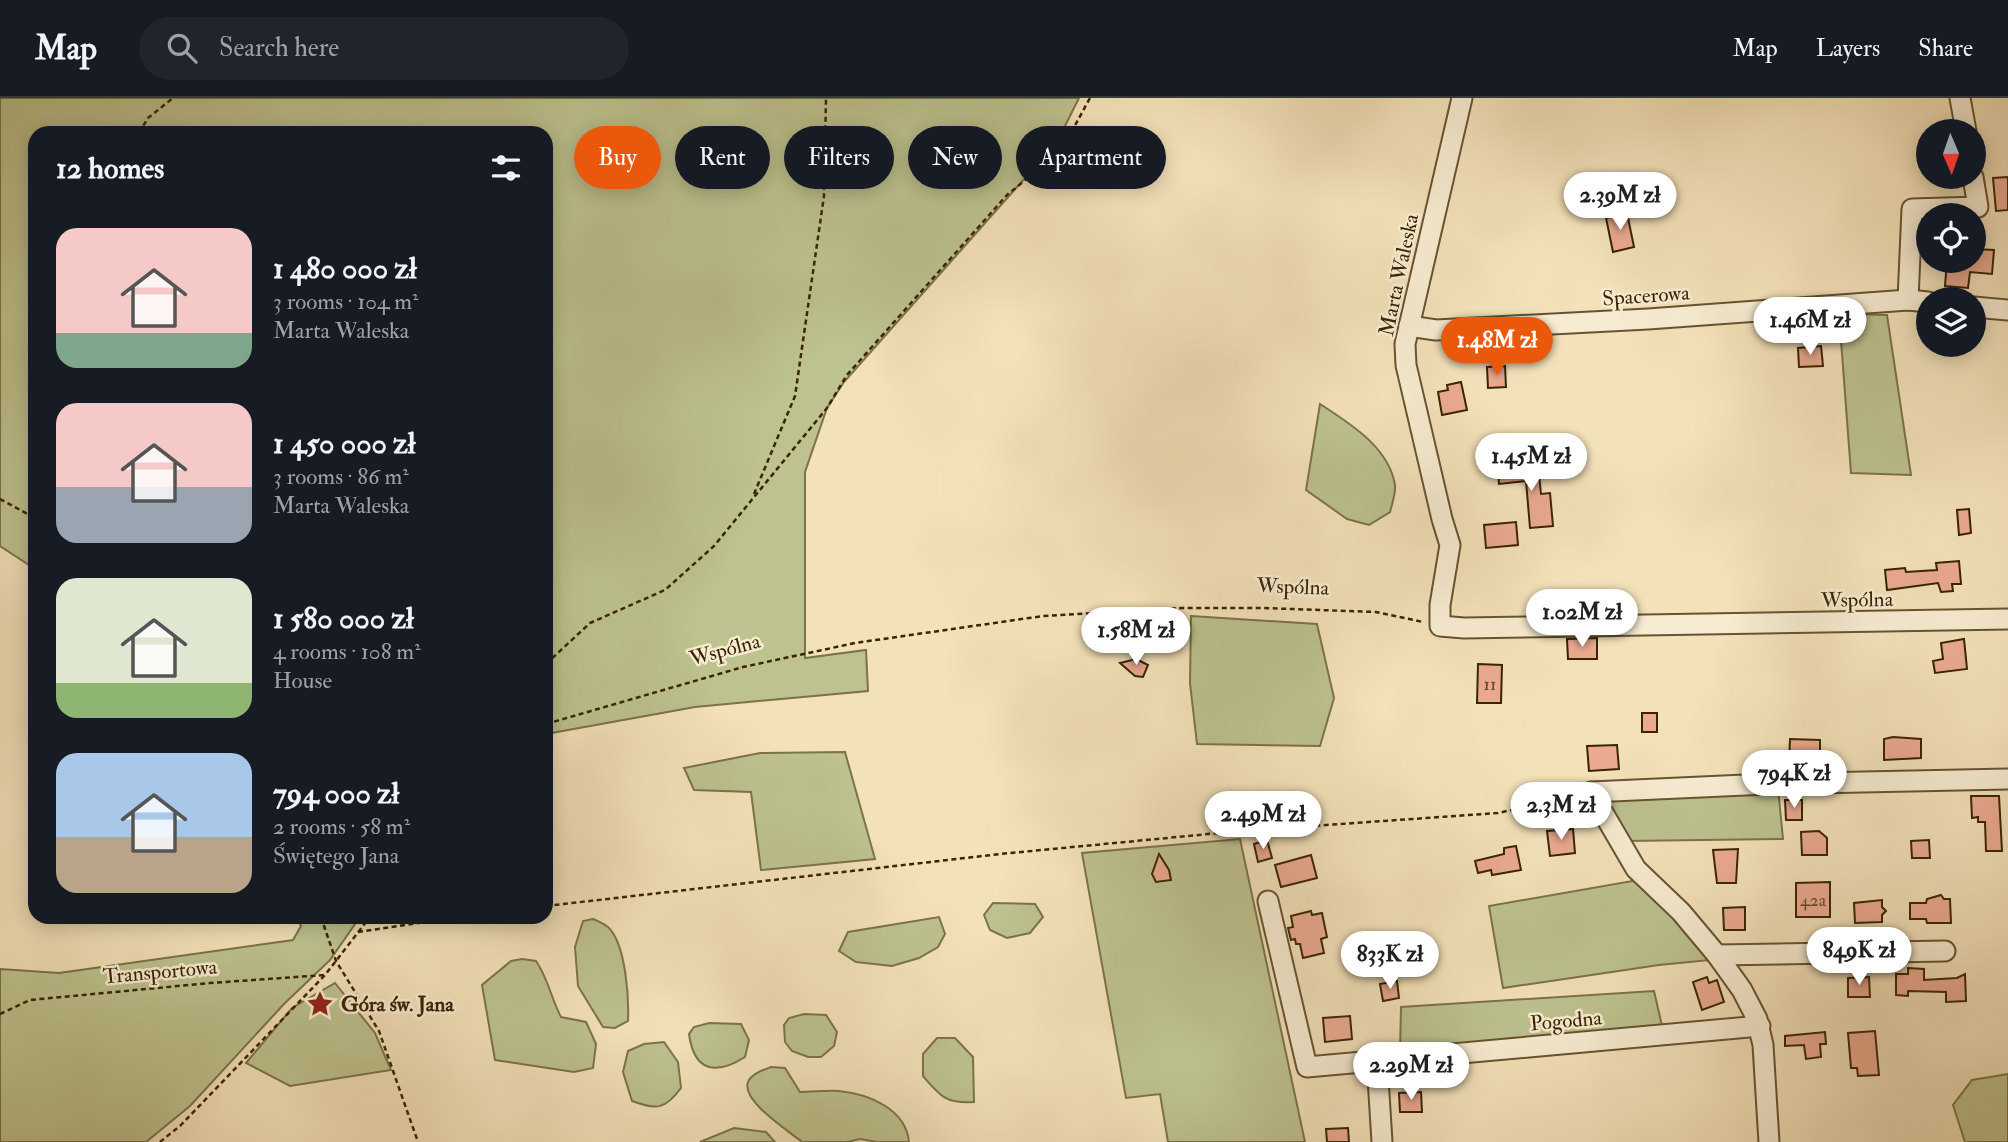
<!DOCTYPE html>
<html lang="en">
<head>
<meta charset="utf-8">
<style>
	body { margin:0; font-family:"IM FELL Double Pica",serif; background:#20242c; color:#f1f3f6; height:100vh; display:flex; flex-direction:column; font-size:26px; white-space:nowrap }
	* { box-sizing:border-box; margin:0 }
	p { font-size:23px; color:#9ea1a6 }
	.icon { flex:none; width:38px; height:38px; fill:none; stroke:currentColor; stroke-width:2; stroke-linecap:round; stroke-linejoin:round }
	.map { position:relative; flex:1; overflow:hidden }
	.sheet { position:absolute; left:28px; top:28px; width:525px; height:798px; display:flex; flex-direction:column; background:#171b24; border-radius:21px; box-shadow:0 4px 18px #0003 }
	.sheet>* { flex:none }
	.hud { position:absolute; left:574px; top:28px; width:665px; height:63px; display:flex; gap:14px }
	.needle { width:46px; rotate:178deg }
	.fabs { position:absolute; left:1916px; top:21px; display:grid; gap:14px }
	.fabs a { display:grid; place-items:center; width:70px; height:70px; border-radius:50%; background:#171b24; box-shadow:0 4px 18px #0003; font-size:35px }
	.price { position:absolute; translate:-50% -60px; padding:0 16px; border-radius:24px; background:#fff; color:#222; font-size:23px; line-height:46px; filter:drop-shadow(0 2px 4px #0008) }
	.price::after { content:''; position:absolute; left:50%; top:42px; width:21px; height:16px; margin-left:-10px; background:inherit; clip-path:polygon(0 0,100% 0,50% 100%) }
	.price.active { background:#ea580c; color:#fff }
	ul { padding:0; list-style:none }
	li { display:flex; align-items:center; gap:21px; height:175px; padding:0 28px }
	li span { display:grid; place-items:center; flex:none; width:196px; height:140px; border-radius:21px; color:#555 }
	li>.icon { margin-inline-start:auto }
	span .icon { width:84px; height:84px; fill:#fffc; stroke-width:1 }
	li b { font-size:30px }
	h2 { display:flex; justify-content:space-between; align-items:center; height:84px; padding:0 28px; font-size:30px }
	.tag { padding:0 24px; border-radius:32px; background:#171b24; box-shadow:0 4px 18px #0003; font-size:24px; line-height:63px }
	.tag.active { background:#ea580c; color:#fff }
	header { display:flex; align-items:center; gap:42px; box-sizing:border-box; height:98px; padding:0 35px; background:#171b24; border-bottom:2px solid #363941 }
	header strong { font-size:33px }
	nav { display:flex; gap:38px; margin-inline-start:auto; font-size:24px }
	.search { width:490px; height:63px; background:#20242c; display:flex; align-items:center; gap:18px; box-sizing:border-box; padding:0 24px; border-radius:38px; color:#9ea1a6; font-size:26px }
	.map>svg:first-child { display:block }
	.green { fill:#bdc28e; stroke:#7c7348; stroke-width:2 }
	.building { fill:#ebaa90; stroke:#3a2403; stroke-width:2 }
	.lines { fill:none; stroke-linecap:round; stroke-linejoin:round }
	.minor-casing { stroke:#685330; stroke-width:23 }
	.path { stroke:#3a2403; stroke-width:2.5; stroke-dasharray:5 3.5; stroke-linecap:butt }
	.minor { stroke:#f7ecd2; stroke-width:19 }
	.labels { text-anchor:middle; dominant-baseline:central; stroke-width:5; stroke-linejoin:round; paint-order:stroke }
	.number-label { font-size:18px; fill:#664626 }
	.street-label { font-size:21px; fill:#3a2403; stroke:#f7ecd2 }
	.poi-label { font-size:21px; font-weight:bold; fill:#3a2403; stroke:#f7ecd2; text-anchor:start }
</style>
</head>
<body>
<header>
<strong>Map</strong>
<div class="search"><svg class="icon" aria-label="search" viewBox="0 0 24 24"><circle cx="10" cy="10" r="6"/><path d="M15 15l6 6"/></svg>Search here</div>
<nav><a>Map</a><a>Layers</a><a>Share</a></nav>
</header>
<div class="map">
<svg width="2008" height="1044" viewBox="0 0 2008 1044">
	<rect width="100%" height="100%" fill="#f3e1b9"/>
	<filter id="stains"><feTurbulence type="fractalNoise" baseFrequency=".00286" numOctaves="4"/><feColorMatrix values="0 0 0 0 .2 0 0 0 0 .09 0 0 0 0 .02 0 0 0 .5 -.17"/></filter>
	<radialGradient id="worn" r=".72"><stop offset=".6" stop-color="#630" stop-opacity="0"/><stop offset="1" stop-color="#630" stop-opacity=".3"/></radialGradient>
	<!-- green -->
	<g class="green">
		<polygon points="0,0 1079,0 1057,44 844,284 827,310 805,374 805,560 866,552 868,593 695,609 546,636 546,35 35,35 35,471 0,448"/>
		<polygon points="1839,216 1887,217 1911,377 1851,375"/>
		<path d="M 1320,306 C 1349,325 1389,349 1395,387 C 1396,395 1392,406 1390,414 L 1369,427 L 1347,421 L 1306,392 Z"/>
		<polygon points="1191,518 1317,526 1334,600 1320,648 1197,646 1190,585"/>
		<polygon points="845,654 875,761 761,772 751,694 694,692 684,670 760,655"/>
		<polygon points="1778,690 1783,741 1625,743 1600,700"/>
		<polygon points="1240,741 1305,1044 1168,1044 1160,996 1126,1000 1082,755"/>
		<polygon points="1638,782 1677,816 1710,862 1659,867 1503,890 1489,808"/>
		<polygon points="993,805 1035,806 1043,819 1030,835 1007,840 990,832 984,817"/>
		<polygon points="297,819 360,819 330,862 284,906 190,1008 146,1044 0,1044 0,871 59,875 293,842 301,828"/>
		<polygon points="939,819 945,836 938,849 919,860 892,868 856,864 839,853 848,834"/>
		<path d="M 593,821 C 598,823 604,826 608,829 C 626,846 629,900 628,923 L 615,930 L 603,929 L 578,888 L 575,849 L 583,823 Z"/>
		<path d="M 522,861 L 536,863 C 548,880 551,900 561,919 L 586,924 L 596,946 L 593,970 L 574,974 L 495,962 L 482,887 L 511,863 Z"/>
		<polygon points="335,885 375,935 391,972 290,988 246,965 292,910"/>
		<polygon points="1654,893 1663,932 1400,954 1401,909"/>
		<polygon points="804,916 826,917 837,934 834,948 821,959 808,959 792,953 785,944 784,927 789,920"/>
		<path d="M 709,925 L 741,926 L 749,942 L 745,959 C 715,978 694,973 689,936 L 694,929 Z"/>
		<path d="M 937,940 L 955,940 L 973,959 L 974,1004 C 946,1006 940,998 923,978 L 923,956 Z"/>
		<path d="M 664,944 L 678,964 L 681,990 C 665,1012 656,1012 632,1003 L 623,974 L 628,953 L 644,946 Z"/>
		<path d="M 771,969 L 785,970 L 800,994 C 813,994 826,992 839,993 C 869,996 906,1011 909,1044 L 877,1044 L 860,1041 L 847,1044 L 802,1044 C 789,1033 741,1003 748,984 C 751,976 763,972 771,969 Z"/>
		<polygon points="2008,976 2008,1044 1965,1044 1953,1007 1972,982"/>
		<polygon points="734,1030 766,1034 775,1044 700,1044"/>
	</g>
	<!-- building -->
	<g class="building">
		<polygon points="2008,79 2008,112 1996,113 1993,80"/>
		<polygon points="1627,115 1634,149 1613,154 1606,120"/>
		<polygon points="1974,151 1994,152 1992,176 1970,174 1968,190 1945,188 1947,163 1974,163"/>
		<polygon points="1821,248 1823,268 1799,269 1798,250"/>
		<polygon points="1505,268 1506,289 1488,290 1487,269"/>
		<polygon points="1461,284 1467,312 1442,317 1438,294 1448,292 1447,287"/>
		<polygon points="1538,366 1541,396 1550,395 1553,428 1530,430 1526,383 1499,386 1498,370"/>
		<polygon points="1969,411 1971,435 1959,437 1957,412"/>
		<polygon points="1516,424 1518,447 1486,450 1484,427"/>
		<polygon points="1959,463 1961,486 1952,486 1953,493 1941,494 1938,485 1887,492 1885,472 1905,470 1906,474 1937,472 1936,465"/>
		<polygon points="1597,540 1597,561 1568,561 1567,541"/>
		<polygon points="1964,541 1967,571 1935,575 1933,563 1943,561 1941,545"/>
		<polygon points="1136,561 1148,567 1143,579 1135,578 1120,565"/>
		<polygon points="1478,566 1502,567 1501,605 1477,605"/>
		<rect x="1642" y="615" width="15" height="19"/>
		<polygon points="1893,639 1921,641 1921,660 1884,662 1884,641"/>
		<polygon points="1790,641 1820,642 1820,665 1789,664"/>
		<polygon points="1617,647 1619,671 1589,673 1587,648"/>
		<polygon points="1971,698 1999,698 2002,753 1986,753 1985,724 1978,724 1978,719 1972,720"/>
		<polygon points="1785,702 1802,702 1802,722 1786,722"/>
		<polygon points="1573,731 1575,755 1550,758 1547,733"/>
		<polygon points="1819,733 1827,740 1827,757 1802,757 1801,734"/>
		<polygon points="1267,742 1272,760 1258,764 1254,746"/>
		<polygon points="1929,742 1930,760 1912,760 1911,743"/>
		<polygon points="1516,748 1521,772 1492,777 1491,772 1478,775 1475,763 1504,756 1504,750"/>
		<polygon points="1738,751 1736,785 1717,785 1713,752"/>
		<polygon points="1159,756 1169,772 1171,782 1156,784 1152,776"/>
		<polygon points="1311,757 1317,780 1281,789 1275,767"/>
		<polygon points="1830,784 1830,819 1796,819 1796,785"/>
		<polygon points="1941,797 1944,801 1950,801 1951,825 1927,825 1926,821 1910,821 1910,805 1926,805 1927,801"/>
		<polygon points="1882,802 1882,809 1886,813 1882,817 1882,824 1855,825 1854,805"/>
		<polygon points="1745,809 1745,832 1724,832 1723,810"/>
		<polygon points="1311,813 1312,817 1322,815 1327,839 1321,841 1324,855 1303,860 1300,846 1296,846 1295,841 1291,842 1288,830 1293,829 1291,818"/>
		<polygon points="1427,837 1432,862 1402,868 1399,851 1406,850 1404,842"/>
		<polygon points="1908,870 1924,871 1924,882 1957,880 1965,876 1966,903 1946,904 1946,894 1908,893 1908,898 1896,897 1896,876 1908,876"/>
		<polygon points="1707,879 1709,885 1717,882 1724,904 1702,912 1693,884"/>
		<polygon points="1869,879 1870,899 1848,899 1848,880"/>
		<polygon points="1397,883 1399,900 1383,903 1380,886"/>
		<polygon points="1350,918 1352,941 1325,944 1323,920"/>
		<polygon points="1875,933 1879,977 1858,978 1857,970 1851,970 1848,935"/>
		<polygon points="1825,934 1826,946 1820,946 1821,959 1806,961 1804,947 1785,948 1785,938"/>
		<polygon points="1421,994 1422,1014 1400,1014 1399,995"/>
		<polygon points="1348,1030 1349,1044 1327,1044 1326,1031"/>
	</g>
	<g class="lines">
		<defs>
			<g id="minor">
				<polyline points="1462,0 1405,246 1406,267 1442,421 1450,447 1440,507 1440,528 1464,530 2008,521"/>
				<polyline points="1960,0 1966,33"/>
				<polyline points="1908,202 1912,111 1978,109 1973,79"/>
				<polyline points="1974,209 2008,212"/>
				<polyline points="1409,228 1436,232 1648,221 1908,202 1928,204"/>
				<polyline points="1268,803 1307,969 1760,928"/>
				<polyline points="1717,857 1945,853"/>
				<polyline points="1377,964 1382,1044"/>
				<polyline points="1769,1044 1763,947 1757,921 1742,892 1717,857 1681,814 1636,771 1591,694 1767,686 2008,681"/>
			</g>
		</defs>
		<!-- minor casing -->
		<use href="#minor" class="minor-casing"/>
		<!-- path -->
		<g class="path">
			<polyline points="139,35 148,20 173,0"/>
			<polyline points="754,396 795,298 824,98 826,0"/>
			<polyline points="0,401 35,420"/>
			<polyline points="546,566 590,525 665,492 714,448 827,310 847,277 1007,97 1061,53 1090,0"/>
			<polyline points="546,626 743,569 855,545 1043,518 1182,510 1263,510 1376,514 1423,524"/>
			<polyline points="546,808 1000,756 1240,733 1498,715 1574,698"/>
			<polyline points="321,819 336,863 379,933 418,1044"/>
			<polyline points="358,834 458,819"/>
			<polyline points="0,916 30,902 210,885 325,877"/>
			<polyline points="160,1044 181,1027 325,877 370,819"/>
		</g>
		<!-- minor -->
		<use href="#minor" class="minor"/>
	</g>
	<!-- icons -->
	<defs>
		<symbol id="sight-bare" viewBox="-9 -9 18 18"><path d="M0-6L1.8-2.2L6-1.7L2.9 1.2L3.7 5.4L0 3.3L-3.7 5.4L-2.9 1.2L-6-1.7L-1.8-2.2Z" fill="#8f2418" stroke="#f7ecd2" stroke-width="2.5" paint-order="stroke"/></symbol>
	</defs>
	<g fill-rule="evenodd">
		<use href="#sight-bare" x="301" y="887" width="38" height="38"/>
	</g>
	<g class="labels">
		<!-- number labels -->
		<g class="number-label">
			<text x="1490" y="586">11</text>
			<text x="1813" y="802">42a</text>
		</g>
		<!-- street labels -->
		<g class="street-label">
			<text transform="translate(1399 177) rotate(-78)">Marta Waleska</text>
			<text transform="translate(1646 198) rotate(-4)">Spacerowa</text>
			<text transform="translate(1293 489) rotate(2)">Wspólna</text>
			<text transform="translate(1857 502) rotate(-1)">Wspólna</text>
			<text transform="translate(725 552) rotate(-15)">Wspólna</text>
			<text transform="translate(160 874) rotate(-5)">Transportowa</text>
			<text transform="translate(1566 923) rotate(-5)">Pogodna</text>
		</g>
		<!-- poi labels -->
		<g class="poi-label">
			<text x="341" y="906">Góra św. Jana</text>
		</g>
	</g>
	<rect width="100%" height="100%" filter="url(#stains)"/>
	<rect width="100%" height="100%" fill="url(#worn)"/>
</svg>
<div class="fabs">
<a><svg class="needle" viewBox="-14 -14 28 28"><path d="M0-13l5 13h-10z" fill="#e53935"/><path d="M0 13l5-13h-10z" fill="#9ea1a6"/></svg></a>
<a><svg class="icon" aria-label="locate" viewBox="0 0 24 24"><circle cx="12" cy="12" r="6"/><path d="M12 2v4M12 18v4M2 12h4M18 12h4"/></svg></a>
<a><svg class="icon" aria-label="layers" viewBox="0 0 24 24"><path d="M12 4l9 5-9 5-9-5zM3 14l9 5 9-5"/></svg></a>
</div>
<b class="price" style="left:1620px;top:134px">2.39M zł</b>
<b class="price" style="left:1810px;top:259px">1.46M zł</b>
<b class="price active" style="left:1497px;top:279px">1.48M zł</b>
<b class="price" style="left:1531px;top:395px">1.45M zł</b>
<b class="price" style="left:1582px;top:551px">1.02M zł</b>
<b class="price" style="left:1136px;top:569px">1.58M zł</b>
<b class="price" style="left:1794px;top:712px">794K zł</b>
<b class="price" style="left:1561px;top:744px">2.3M zł</b>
<b class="price" style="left:1263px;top:753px">2.49M zł</b>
<b class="price" style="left:1859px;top:889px">849K zł</b>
<b class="price" style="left:1390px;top:893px">833K zł</b>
<b class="price" style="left:1411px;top:1004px">2.29M zł</b>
<div class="hud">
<a class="tag active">Buy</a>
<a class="tag">Rent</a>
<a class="tag">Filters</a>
<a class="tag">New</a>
<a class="tag">Apartment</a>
</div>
<section class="sheet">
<h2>12 homes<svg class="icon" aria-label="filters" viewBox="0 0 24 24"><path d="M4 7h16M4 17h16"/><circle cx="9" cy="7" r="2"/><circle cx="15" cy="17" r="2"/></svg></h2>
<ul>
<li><span style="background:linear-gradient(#f6c9c9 75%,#7fa58c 0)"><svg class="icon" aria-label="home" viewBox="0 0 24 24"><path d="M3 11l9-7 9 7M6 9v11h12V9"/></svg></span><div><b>1 480 000 zł</b><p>3 rooms · 104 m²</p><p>Marta Waleska</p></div></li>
<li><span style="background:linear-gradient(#f6c9c9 60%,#9aa5b1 0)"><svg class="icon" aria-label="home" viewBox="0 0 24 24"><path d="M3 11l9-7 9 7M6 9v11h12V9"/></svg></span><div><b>1 450 000 zł</b><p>3 rooms · 86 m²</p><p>Marta Waleska</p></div></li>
<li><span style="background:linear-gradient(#dfe7d0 75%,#8fb573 0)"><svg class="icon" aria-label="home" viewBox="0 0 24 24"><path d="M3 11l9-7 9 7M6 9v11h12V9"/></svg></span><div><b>1 580 000 zł</b><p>4 rooms · 108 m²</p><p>House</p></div></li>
<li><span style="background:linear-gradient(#a9c7e8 60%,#b9a48a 0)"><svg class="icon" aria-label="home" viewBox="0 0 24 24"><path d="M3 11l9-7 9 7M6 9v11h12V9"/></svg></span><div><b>794 000 zł</b><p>2 rooms · 58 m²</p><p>Świętego Jana</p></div></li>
</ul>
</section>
</div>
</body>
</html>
